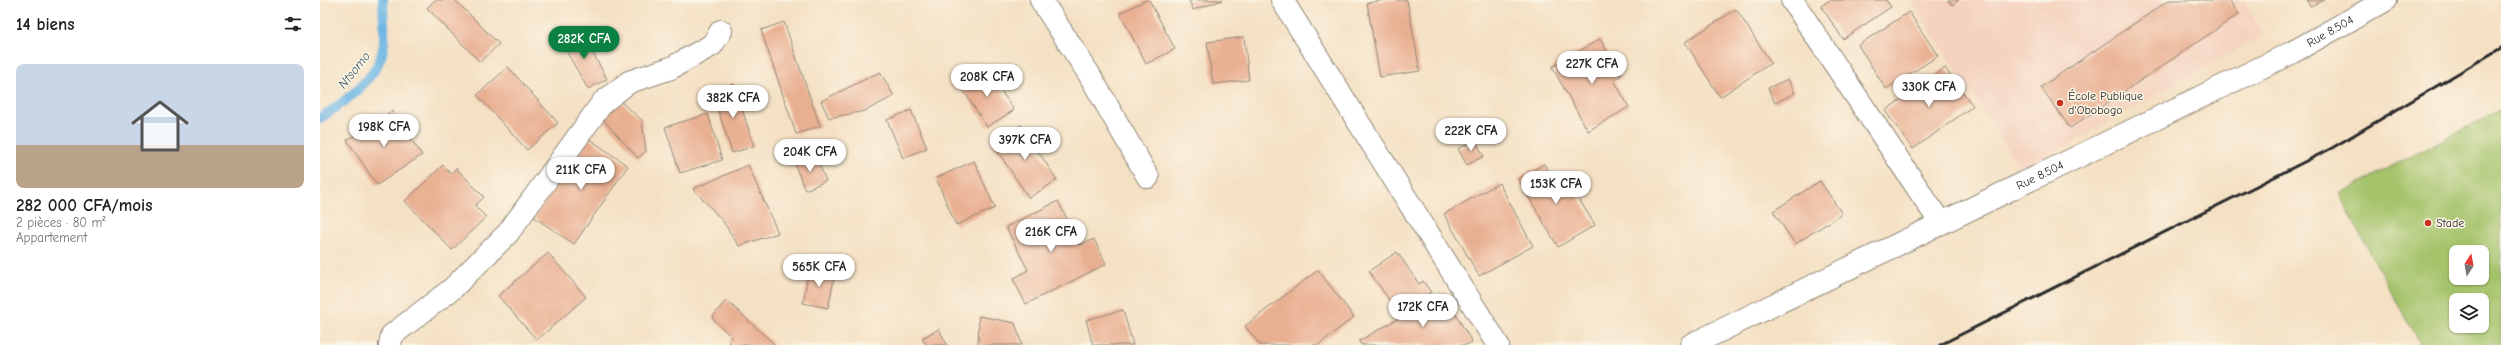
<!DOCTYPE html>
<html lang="fr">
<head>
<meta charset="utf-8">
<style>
	body { margin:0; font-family:"Comic Neue",sans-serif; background:#f2f2f2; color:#202124; height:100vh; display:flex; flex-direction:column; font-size:15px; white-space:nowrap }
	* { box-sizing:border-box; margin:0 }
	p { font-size:13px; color:#757577 }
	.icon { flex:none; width:22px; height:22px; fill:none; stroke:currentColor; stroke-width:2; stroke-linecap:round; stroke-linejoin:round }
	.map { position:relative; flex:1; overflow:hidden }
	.sheet { display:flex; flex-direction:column; background:#fff; width:320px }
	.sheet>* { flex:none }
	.needle { width:26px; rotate:11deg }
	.buttons { position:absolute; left:2129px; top:245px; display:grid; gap:8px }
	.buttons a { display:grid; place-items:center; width:40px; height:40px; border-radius:8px; background:#fff; box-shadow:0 1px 3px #0004; font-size:20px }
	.price { position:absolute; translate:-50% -34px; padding:0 9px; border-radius:14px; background:#fff; color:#222; font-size:13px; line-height:26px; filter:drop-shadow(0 1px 2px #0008) }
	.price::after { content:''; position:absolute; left:50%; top:24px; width:12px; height:9px; margin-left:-6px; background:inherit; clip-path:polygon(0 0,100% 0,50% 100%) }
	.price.active { background:#0b8043; color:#fff }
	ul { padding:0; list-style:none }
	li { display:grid; align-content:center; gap:8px; height:212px; padding:0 16px }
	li+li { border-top:1px solid #e0e0e0 }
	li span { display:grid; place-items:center; height:124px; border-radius:8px; color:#555 }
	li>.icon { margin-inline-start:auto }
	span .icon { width:72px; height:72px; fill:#fffc; stroke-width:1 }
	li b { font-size:17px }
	h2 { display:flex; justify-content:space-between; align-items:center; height:48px; padding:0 16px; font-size:17px }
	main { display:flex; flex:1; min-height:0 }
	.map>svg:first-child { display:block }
	.built { fill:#f4d3c0 }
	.green { fill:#a4c36a; stroke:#68774a; fill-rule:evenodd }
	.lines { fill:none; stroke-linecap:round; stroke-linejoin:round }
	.stream { stroke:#6bb5e4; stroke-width:10 }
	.building { fill:#e9af91 }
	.street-casing { stroke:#908677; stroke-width:24 }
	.street { stroke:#fff; stroke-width:22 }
	.rail { stroke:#2b2b2b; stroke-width:3 }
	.poi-dot { fill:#c8321e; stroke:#fcf5e5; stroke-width:1.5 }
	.labels { text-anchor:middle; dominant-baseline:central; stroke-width:3; stroke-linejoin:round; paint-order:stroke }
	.street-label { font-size:12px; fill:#2b2b2b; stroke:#fcf5e5 }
	.poi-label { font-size:12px; fill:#2b2b2b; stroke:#fcf5e5; text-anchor:start }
	.water-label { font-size:13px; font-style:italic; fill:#415b6c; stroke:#fcf5e5 }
</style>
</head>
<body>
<main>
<section class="sheet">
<h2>14 biens<svg class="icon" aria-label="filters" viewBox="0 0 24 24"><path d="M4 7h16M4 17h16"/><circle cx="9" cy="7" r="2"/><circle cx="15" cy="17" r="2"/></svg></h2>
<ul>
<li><span style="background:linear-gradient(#c9d6e8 65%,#b9a48a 0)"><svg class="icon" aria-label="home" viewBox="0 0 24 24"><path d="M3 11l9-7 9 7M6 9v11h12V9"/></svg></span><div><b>282 000 CFA/mois</b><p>2 pièces · 80 m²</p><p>Appartement</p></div></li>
</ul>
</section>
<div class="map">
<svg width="2181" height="345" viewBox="0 0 2181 345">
	<rect width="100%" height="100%" fill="#fcf5e5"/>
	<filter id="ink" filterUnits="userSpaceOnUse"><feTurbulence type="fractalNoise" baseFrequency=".025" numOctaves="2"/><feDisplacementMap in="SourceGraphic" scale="8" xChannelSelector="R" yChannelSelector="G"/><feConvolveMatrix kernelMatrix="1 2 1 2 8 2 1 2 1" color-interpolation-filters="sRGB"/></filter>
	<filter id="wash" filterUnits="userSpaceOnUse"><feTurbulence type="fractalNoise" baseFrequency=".012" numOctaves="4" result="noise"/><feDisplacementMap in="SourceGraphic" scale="16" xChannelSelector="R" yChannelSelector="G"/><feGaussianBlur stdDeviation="0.9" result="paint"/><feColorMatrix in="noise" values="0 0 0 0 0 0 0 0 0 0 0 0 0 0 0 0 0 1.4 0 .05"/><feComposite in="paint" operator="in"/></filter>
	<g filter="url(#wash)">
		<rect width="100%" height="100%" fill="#f4e0c3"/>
		<!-- built -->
		<polygon class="built" points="1591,0 1924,0 1943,35 1701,170"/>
		<!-- green -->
		<path class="green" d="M 2181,109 L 2181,345 L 2100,345 L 2019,194 ZM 2136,252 L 2162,252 L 2162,278 L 2136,278 ZM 2136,300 L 2162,300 L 2162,326 L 2136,326 Z"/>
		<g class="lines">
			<!-- stream -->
			<path class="stream" d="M 0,118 C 22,104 59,77 63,49 C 66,34 63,16 63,0"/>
		</g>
		<g id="blocks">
			<!-- building -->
			<g class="building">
				<polygon points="115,0 135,0 179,44 160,62 107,8"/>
				<polygon points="826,0 829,0 855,49 826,64 800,13"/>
				<polygon points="869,0 903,0 873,10"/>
				<polygon points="1065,0 1087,0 1100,71 1060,77 1047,3"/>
				<polygon points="1510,0 1566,0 1571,7 1523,39 1501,6"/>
				<polygon points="1628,0 1639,0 1632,5"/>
				<polygon points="1849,0 1909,0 1919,14 1750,128 1721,87"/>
				<polygon points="1987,0 2005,0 1990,6"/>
				<polygon points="1416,9 1451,63 1400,97 1365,42"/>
				<polygon points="1589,12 1618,56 1566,89 1538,45"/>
				<polygon points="464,22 500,126 476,134 441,30"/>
				<polygon points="261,31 287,79 268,89 241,42"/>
				<polygon points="924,37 929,80 893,84 887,42"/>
				<polygon points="1280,39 1301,76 1294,80 1309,107 1268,131 1232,67"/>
				<polygon points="188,67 238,123 207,150 157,95"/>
				<polygon points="666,68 694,110 667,127 640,85"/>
				<polygon points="1625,68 1653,106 1593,149 1565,111"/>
				<polygon points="560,72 574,96 545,111 509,118 501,101"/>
				<polygon points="1468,79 1475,93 1455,103 1448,88"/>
				<polygon points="414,84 434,146 412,153 392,92"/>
				<polygon points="296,98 322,120 326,151 318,158 281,117"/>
				<polygon points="591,110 607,148 583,158 567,120"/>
				<polygon points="72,111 102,155 57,185 27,140"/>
				<polygon points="388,114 402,160 360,173 345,127"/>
				<polygon points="701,125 737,180 709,198 672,143"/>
				<polygon points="268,138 308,166 254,244 214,217"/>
				<polygon points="1155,140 1164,156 1147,165 1138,149"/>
				<polygon points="496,157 506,181 485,190 475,165"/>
				<polygon points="654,161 675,208 636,225 616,178"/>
				<polygon points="1224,164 1238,186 1247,180 1275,225 1238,247 1198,179"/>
				<polygon points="123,165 131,174 136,168 164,197 155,206 166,217 132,250 85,201"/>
				<polygon points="428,165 458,233 419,246 402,220 373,189"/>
				<polygon points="1500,181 1522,214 1475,244 1453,211"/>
				<polygon points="1179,183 1213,246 1159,276 1124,214"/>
				<polygon points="738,201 760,245 774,239 786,264 706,304 693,279 708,270 686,227"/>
				<polygon points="1077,252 1099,284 1103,281 1111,292 1079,314 1049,271"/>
				<polygon points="228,253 266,297 217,340 178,296"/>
				<polygon points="489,269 515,274 508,308 483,303"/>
				<polygon points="998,270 1034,317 998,345 940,345 925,326"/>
				<polygon points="1123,293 1152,342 1146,345 1041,345 1039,341"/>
				<polygon points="406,300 455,345 413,345 409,342 412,337 392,318"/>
				<polygon points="803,310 813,345 773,345 766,320"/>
				<polygon points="659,316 695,323 702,345 658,345"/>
				<polygon points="619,329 627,345 606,345 602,338"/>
			</g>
		</g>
	</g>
	<g filter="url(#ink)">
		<use href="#blocks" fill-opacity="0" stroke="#908677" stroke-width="1"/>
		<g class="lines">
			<defs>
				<g id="street">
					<polyline points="721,0 769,74 828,177"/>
					<polyline points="962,0 1178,345"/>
					<polyline points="1472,0 1620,222"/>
					<polyline points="70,345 72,335 132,289 188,233 283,102 309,82 351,68 392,45 401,31"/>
					<path id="s1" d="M 1371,345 L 1971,53 L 2066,0"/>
				</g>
			</defs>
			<!-- street casing -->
			<use href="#street" class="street-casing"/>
			<!-- street -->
			<use href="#street" class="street"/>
			<!-- rail -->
			<polyline class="rail" points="1620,345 2012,148 2181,48"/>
		</g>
	</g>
	<!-- markers -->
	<g class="poi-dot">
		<circle cx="1740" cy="103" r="4"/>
		<circle cx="2108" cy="223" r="4"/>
	</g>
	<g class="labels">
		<!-- street labels -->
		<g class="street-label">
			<text stroke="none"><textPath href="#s1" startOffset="712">Rue 8.504</textPath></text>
			<text stroke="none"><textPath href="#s1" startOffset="388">Rue 8.504</textPath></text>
		</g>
		<!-- poi labels -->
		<g class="poi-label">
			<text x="1748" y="96">École Publique<tspan x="1748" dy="14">d'Obobogo</tspan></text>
			<text x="2116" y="223">Stade</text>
		</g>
		<!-- water labels -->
		<g class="water-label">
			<text transform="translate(34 70) rotate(-51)">Ntsomo</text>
		</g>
	</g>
</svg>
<div class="buttons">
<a><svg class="needle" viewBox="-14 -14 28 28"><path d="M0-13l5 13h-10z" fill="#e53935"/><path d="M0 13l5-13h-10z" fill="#757577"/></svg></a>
<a><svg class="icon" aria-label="layers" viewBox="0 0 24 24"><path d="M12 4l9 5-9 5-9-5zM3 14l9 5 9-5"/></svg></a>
</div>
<b class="price active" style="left:264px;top:60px">282K CFA</b>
<b class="price" style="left:1272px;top:85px">227K CFA</b>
<b class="price" style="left:667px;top:98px">208K CFA</b>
<b class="price" style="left:1609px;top:108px">330K CFA</b>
<b class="price" style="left:413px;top:119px">382K CFA</b>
<b class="price" style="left:64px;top:148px">198K CFA</b>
<b class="price" style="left:1151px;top:152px">222K CFA</b>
<b class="price" style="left:705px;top:161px">397K CFA</b>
<b class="price" style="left:490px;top:173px">204K CFA</b>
<b class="price" style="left:261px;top:191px">211K CFA</b>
<b class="price" style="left:1236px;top:205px">153K CFA</b>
<b class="price" style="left:731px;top:253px">216K CFA</b>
<b class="price" style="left:499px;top:288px">565K CFA</b>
<b class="price" style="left:1103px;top:328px">172K CFA</b>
</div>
</main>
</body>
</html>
